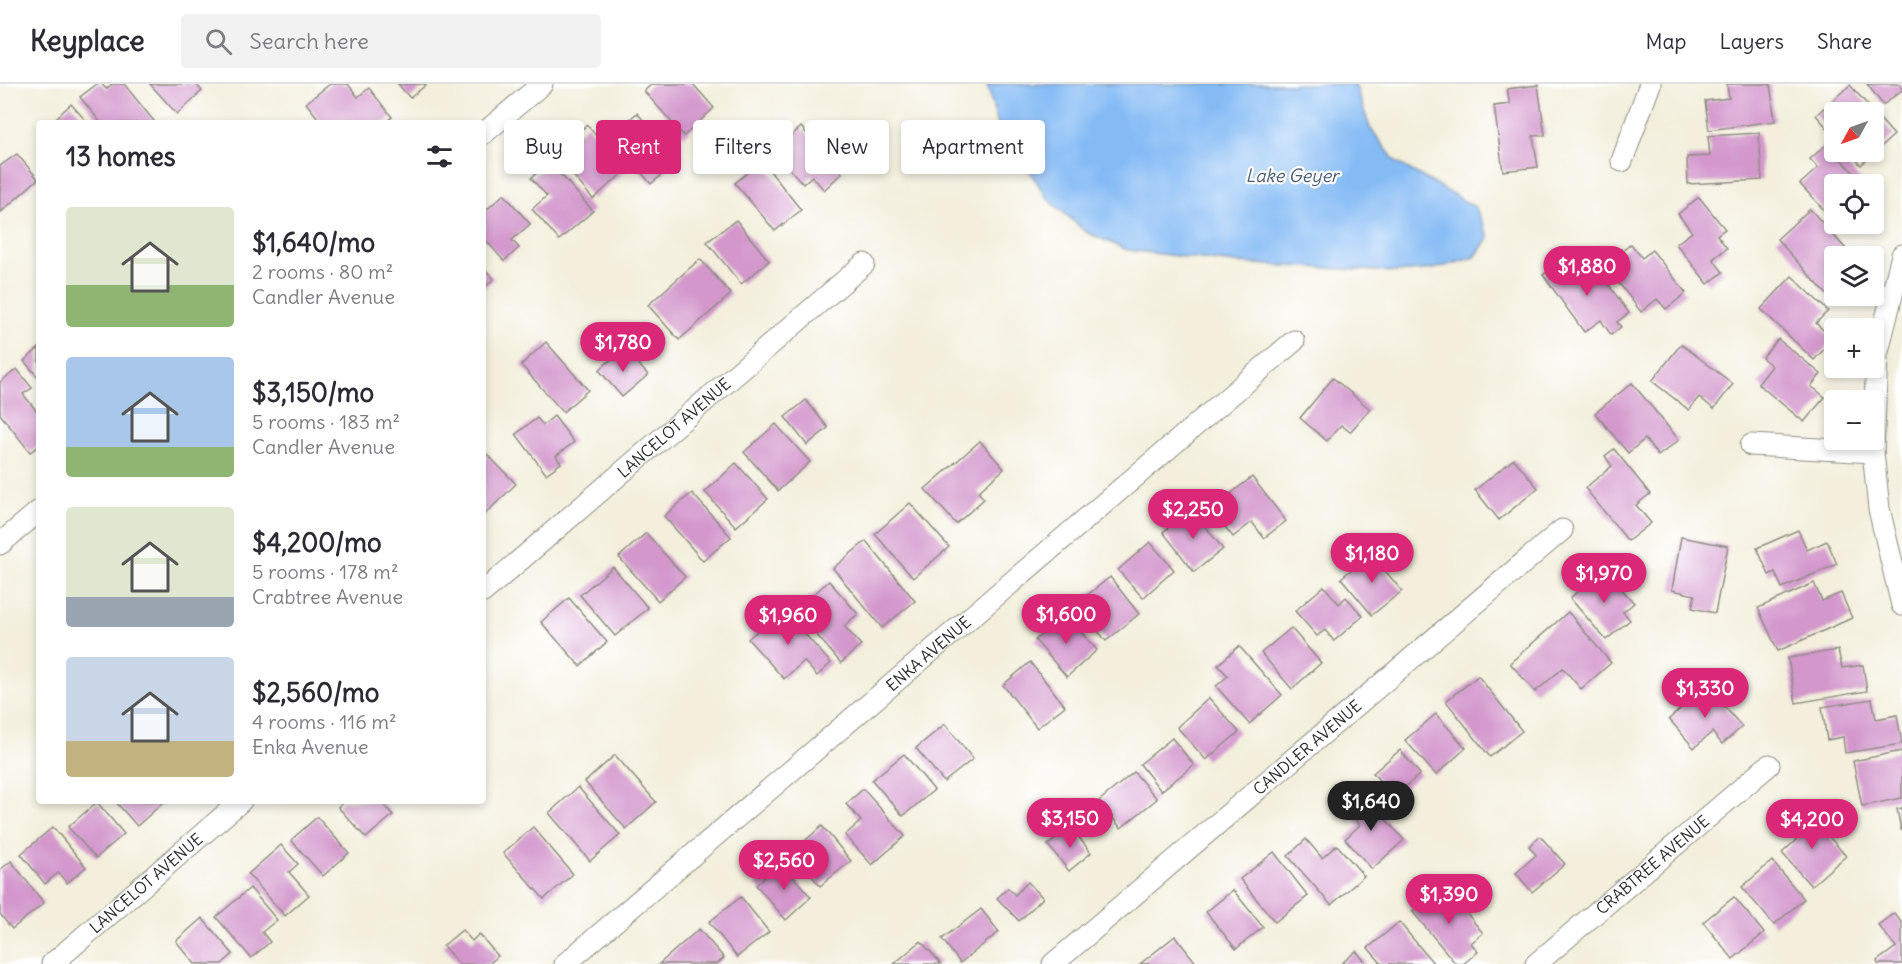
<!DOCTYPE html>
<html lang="en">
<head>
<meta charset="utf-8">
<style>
	body { margin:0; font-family:Delius,sans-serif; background:#f2f2f3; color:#2b2b33; height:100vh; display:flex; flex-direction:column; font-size:22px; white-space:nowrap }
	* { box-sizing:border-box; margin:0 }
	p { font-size:20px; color:#7c7c81 }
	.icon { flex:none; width:33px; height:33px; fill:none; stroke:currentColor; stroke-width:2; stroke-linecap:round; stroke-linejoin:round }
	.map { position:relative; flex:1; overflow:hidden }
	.side { position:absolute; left:36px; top:36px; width:450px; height:684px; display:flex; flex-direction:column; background:#fff; border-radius:6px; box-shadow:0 3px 9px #0003 }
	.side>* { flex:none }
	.hud { position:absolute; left:504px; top:36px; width:570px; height:54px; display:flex; gap:12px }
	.needle { width:39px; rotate:230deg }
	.fabs { position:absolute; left:1824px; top:18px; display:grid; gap:12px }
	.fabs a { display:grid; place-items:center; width:60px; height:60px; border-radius:6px; background:#fff; box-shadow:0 3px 9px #0003; font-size:30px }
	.price { position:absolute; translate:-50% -51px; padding:0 14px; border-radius:21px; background:#db2777; color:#fff; font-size:20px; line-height:39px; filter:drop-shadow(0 2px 3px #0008) }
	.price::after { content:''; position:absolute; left:50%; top:36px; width:18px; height:14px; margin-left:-9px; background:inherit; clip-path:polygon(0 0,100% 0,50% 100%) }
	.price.on { background:#222; color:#fff }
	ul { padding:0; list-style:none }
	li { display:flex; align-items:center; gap:18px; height:150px; padding:0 30px }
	li span { display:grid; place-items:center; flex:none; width:168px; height:120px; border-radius:6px; color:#555 }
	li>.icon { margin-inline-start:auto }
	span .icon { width:72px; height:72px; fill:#fffc; stroke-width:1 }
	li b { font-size:26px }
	h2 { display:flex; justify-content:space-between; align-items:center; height:72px; padding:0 30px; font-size:26px }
	.tag { padding:0 21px; border-radius:6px; background:#fff; box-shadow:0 3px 9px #0003; font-size:21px; line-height:54px }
	.tag.on { background:#db2777; color:#fff }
	header { display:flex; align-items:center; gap:36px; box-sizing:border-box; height:84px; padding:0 30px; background:#fff; border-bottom:2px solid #e1e1e2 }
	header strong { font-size:28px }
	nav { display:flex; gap:33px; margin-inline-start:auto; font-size:21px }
	.search { width:420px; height:54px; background:#f2f2f3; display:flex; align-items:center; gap:15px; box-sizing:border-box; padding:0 21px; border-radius:6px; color:#7c7c81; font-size:22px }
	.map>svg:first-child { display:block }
	.water { fill:#85bbf5; stroke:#587390; stroke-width:1.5 }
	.building { fill:#d397cc }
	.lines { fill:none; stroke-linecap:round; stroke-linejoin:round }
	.street-casing { stroke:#8f8d84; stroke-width:23 }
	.street { stroke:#fff; stroke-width:21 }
	.labels { text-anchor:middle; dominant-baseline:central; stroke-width:4.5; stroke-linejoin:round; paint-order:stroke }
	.street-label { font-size:16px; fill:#2b2b2b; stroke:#fff }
	.water-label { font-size:18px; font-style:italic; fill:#4a5d72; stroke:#fff }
</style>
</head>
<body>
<header>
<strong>Keyplace</strong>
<div class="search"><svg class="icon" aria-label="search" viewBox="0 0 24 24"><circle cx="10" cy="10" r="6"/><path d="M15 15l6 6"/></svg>Search here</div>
<nav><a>Map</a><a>Layers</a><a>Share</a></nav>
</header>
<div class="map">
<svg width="1902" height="880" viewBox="0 0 1902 880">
	<rect width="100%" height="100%" fill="#fff"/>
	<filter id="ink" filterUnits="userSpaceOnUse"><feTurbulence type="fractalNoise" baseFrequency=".0167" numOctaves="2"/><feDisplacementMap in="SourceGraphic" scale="12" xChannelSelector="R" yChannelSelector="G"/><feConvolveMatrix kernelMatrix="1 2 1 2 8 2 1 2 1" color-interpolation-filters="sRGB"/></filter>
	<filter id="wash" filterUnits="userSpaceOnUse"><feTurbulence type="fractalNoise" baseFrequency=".008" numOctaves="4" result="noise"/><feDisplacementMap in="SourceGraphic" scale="24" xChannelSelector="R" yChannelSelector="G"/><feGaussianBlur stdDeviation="1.35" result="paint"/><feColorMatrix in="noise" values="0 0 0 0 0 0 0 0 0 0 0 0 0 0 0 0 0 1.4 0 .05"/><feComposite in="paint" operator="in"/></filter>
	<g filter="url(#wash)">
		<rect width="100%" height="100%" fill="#f3efdc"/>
		<!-- water -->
		<polygon class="water" points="987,0 1355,0 1370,44 1396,78 1475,123 1489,153 1475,173 1434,185 1396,188 1236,179 1127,166 1086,148 1048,115 997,38"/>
		<g id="blocks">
			<!-- building -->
			<g class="building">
				<polygon points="97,0 102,0 106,5 112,0 124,0 154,37 151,39 101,39 80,13"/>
				<polygon points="150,0 196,0 202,7 177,30"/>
				<polygon points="330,0 348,0 358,13 369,4 392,33 384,39 322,39 306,19"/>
				<polygon points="398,0 427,0 410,14"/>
				<polygon points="652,0 693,0 714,24 684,52 644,7"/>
				<polygon points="1727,0 1770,0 1775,37 1709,46 1705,17 1729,14"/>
				<polygon points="1867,0 1900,0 1902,6 1883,21"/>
				<polygon points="1538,1 1545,51 1533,52 1538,83 1503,87 1494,22 1510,20 1507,5"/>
				<polygon points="1850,1 1894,51 1861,81 1849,68 1874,68 1874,28 1834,28 1834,52 1816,31"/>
				<polygon points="71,20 88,39 53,39 52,38"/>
				<polygon points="637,29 679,76 651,100 610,52"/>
				<polygon points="587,41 626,86 593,115 554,69"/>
				<polygon points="801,43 842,89 824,106 812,92 803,100 774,67"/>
				<polygon points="1759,49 1762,96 1688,100 1687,73 1710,72 1708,52"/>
				<polygon points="1827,60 1864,100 1834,100 1834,137 1800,100 1818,84 1810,75"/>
				<polygon points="17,70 38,95 0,129 0,82"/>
				<polygon points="762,77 801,126 775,147 735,99"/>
				<polygon points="550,78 593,127 559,156 532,125 547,112 531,94"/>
				<polygon points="504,110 530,140 512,156 519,164 504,177 483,153 483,129"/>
				<polygon points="1699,113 1725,145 1717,151 1727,164 1713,175 1723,188 1708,200 1676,160 1692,148 1678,130"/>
				<polygon points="1810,125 1845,164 1832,176 1834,179 1834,206 1828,212 1777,155"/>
				<polygon points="736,136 769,177 741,200 707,158"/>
				<polygon points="1631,160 1642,174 1652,166 1686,209 1666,225 1657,215 1641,228 1605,181"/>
				<polygon points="1566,174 1580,192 1595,182 1629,229 1617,238 1621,243 1611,251 1601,236 1584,248 1543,191"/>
				<polygon points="700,175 731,210 679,256 648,221"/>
				<polygon points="483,183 494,195 483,205"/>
				<polygon points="1792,192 1828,227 1816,239 1833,256 1814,276 1761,225"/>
				<polygon points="1778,255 1821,290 1811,302 1825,313 1804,338 1758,300 1772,282 1762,274"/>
				<polygon points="546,258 588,306 563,328 521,281"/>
				<polygon points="1681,260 1733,300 1714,325 1699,313 1689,326 1652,297"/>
				<polygon points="39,264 39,294 24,277"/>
				<polygon points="624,264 648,291 622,313 599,286"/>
				<polygon points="17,285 32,304 23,310 39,330 39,362 30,368 0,330 0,298"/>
				<polygon points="1333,294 1370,325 1350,348 1341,341 1327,357 1300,334"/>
				<polygon points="1632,299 1679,356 1658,372 1645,355 1628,369 1595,329"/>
				<polygon points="806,316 828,344 807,361 785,333"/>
				<polygon points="554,332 574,358 556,372 561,379 546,390 516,350 537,334 543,341"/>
				<polygon points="776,340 810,378 778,407 744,368"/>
				<polygon points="980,357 1004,385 978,408 984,415 956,440 925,405"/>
				<polygon points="1614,365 1650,410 1636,421 1651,439 1628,457 1585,404 1612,382 1605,372"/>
				<polygon points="487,370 516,400 483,432 483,374"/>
				<polygon points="1514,375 1538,404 1499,436 1475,406"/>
				<polygon points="736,379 768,415 736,443 705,408"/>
				<polygon points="1252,393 1286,437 1264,454 1252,438 1233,453 1211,425"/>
				<polygon points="692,409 731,453 703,477 664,432"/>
				<polygon points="910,419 949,463 913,494 875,450"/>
				<polygon points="1192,425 1223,465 1194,488 1163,448"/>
				<polygon points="1798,446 1807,466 1827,457 1837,480 1782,504 1775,488 1769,491 1757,464"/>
				<polygon points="646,449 685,493 658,517 619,473"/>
				<polygon points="1681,453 1728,462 1715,529 1692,524 1695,511 1672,506"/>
				<polygon points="866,457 915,517 882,544 833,484"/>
				<polygon points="1150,458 1174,486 1143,514 1118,486"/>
				<polygon points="1371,470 1402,507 1372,531 1341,494"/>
				<polygon points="613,483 648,524 615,552 580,511"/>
				<polygon points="1604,485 1634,519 1623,528 1630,536 1606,556 1570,514"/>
				<polygon points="1110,493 1139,530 1106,557 1076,520"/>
				<polygon points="829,497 858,530 844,542 861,561 841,579 795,526"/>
				<polygon points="1814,499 1822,517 1841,509 1852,534 1778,567 1758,524"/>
				<polygon points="1324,502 1339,520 1346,513 1363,532 1334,557 1325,546 1317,552 1295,527"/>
				<polygon points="569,514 607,558 580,582 541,538"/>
				<polygon points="782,525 831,579 817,592 804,577 784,595 748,555"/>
				<polygon points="1568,528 1611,579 1581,605 1563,584 1535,608 1510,579"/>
				<polygon points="1065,530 1097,566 1067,593 1035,556"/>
				<polygon points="1291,544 1321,579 1292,605 1261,569"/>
				<polygon points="1239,562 1282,611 1249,640 1216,602 1228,592 1218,581"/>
				<polygon points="1838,566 1842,584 1863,581 1867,607 1796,619 1788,574"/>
				<polygon points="1030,578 1065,622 1037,644 1003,601"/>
				<polygon points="1478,592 1522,647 1490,673 1446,617"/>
				<polygon points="1707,602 1742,643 1722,660 1712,648 1694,664 1669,635"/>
				<polygon points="1209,614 1239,648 1206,676 1177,643"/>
				<polygon points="1872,615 1876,635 1897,631 1902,660 1845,669 1843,653 1827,656 1822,623"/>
				<polygon points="1436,630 1466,664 1436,691 1405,656"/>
				<polygon points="945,640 973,675 944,698 916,664"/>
				<polygon points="1172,654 1194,681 1161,707 1140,680"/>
				<polygon points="1400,666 1420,690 1394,713 1373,689"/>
				<polygon points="1902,667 1902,714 1862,722 1853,677"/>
				<polygon points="904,670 934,706 903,732 872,696"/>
				<polygon points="615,671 656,718 626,745 585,698"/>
				<polygon points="1134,688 1157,715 1121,744 1099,717"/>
				<polygon points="578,703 620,751 590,777 549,729"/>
				<polygon points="863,705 905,752 872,781 845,751 861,737 846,720"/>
				<polygon points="1362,708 1404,756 1372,785 1345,755 1360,741 1345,723"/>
				<polygon points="115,717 165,717 137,742"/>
				<polygon points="344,717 381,717 393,731 366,754 338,723"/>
				<polygon points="97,718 124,750 96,774 68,743"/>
				<polygon points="1902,724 1902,746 1901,746 1897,725"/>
				<polygon points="1807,728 1846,772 1811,802 1782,769 1796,756 1787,746"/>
				<polygon points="317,733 349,769 323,792 291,756"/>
				<polygon points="822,742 851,777 820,802 792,768"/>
				<polygon points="53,743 86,783 67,799 58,789 45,800 21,770"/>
				<polygon points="533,743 573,790 544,815 503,769"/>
				<polygon points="1071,743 1091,769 1069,787 1048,761"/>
				<polygon points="1540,752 1565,780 1532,808 1516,789 1536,771 1529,762"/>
				<polygon points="1306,755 1322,774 1337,761 1364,792 1331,821 1288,772"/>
				<polygon points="281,761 298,780 289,788 309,811 285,832 248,790"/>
				<polygon points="1274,768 1308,812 1275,838 1240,795"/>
				<polygon points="11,777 44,819 12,845 0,830 0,786"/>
				<polygon points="1772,777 1804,815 1774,841 1742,803"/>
				<polygon points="781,779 811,813 786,836 756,801"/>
				<polygon points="1028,798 1043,814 1019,837 997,814 1008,804 1015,811"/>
				<polygon points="1444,802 1483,849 1471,859 1478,868 1463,880 1456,880 1412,827"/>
				<polygon points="250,804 277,836 262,848 270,858 251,874 216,833"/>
				<polygon points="1233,806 1263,843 1236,865 1206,828"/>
				<polygon points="741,813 769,848 737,873 709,838"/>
				<polygon points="1734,813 1764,849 1733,875 1703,838"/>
				<polygon points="981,825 999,848 960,879 942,855"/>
				<polygon points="1894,829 1902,839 1902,880 1878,880 1877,877 1896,863 1878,841"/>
				<polygon points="202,834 233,870 222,880 195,880 176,857"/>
				<polygon points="1399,838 1434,880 1382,880 1368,864"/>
				<polygon points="699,845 724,874 717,880 659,880"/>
				<polygon points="462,846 472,857 479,850 498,872 489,880 459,880 443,862"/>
				<polygon points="1175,852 1197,880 1140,880"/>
				<polygon points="921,857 941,880 894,880"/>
				<polygon points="1356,867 1367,880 1341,880"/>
			</g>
		</g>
	</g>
	<g filter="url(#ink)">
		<use href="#blocks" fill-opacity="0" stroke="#8f8d84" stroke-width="1.5"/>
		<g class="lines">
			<defs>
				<g id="street">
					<polyline points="483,50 542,0"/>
					<polyline points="1622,77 1650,0"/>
					<polyline points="1902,171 1877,271 1873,368 1879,425 1902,521"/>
					<polyline points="1751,361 1873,368"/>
					<polyline points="0,460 39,427"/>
					<path id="s1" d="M 483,508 L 864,180"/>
					<path id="s2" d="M 52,880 L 241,717"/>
					<path id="s3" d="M 565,880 L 1294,257"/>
					<path id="s4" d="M 1053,880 L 1562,446"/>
					<path id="s5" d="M 1536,880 L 1769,681"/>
				</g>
			</defs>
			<!-- street casing -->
			<use href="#street" class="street-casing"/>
			<!-- street -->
			<use href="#street" class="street"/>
		</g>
	</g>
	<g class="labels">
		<!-- street labels -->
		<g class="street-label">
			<text stroke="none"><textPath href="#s1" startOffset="252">LANCELOT AVENUE</textPath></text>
			<text stroke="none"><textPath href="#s3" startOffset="478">ENKA AVENUE</textPath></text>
			<text stroke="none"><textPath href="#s4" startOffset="334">CANDLER AVENUE</textPath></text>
			<text stroke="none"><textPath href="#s5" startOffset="153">CRABTREE AVENUE</textPath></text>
			<text stroke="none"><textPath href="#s2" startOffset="124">LANCELOT AVENUE</textPath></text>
		</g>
		<!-- water labels -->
		<g class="water-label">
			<text x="1292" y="91">Lake Geyer</text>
		</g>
	</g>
</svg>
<div class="fabs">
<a><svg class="needle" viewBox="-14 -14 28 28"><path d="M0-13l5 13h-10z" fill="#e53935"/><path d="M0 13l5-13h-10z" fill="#7c7c81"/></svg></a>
<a><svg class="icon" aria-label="locate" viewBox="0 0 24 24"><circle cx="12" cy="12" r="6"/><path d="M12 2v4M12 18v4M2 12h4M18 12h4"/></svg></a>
<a><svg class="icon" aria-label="layers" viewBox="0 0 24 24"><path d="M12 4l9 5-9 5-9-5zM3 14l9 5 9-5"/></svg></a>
<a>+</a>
<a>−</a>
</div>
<b class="price" style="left:1587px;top:213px">$1,880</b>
<b class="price" style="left:623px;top:289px">$1,780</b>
<b class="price" style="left:1193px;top:456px">$2,250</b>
<b class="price" style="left:1372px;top:500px">$1,180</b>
<b class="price" style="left:1604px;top:520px">$1,970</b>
<b class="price" style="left:1066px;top:561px">$1,600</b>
<b class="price" style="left:788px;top:562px">$1,960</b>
<b class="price" style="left:1705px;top:635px">$1,330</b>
<b class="price on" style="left:1371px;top:748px">$1,640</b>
<b class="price" style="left:1070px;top:765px">$3,150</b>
<b class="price" style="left:1812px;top:766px">$4,200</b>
<b class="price" style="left:784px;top:807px">$2,560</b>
<b class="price" style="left:1449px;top:841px">$1,390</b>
<div class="hud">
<a class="tag">Buy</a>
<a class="tag on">Rent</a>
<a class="tag">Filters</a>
<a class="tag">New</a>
<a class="tag">Apartment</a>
</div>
<section class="side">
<h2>13 homes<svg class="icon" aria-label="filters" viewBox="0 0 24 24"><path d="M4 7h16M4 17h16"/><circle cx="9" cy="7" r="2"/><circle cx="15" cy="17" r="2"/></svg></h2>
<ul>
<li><span style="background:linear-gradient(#dfe7d0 65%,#8fb573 0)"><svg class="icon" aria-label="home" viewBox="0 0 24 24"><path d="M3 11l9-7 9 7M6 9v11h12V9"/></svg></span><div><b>$1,640/mo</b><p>2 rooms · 80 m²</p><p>Candler Avenue</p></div></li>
<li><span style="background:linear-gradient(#a9c7e8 75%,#8fb573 0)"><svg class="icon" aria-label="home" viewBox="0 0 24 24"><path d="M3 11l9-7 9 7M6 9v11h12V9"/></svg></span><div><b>$3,150/mo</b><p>5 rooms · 183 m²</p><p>Candler Avenue</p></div></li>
<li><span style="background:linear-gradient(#dfe7d0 75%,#9aa5b1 0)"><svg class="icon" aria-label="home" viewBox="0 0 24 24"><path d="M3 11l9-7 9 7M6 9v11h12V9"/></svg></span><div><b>$4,200/mo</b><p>5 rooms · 178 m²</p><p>Crabtree Avenue</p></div></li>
<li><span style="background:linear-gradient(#c9d6e8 70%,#c2b280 0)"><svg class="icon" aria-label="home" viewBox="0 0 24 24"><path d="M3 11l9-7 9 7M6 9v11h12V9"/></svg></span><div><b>$2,560/mo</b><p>4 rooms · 116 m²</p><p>Enka Avenue</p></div></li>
</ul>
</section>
</div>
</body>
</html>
